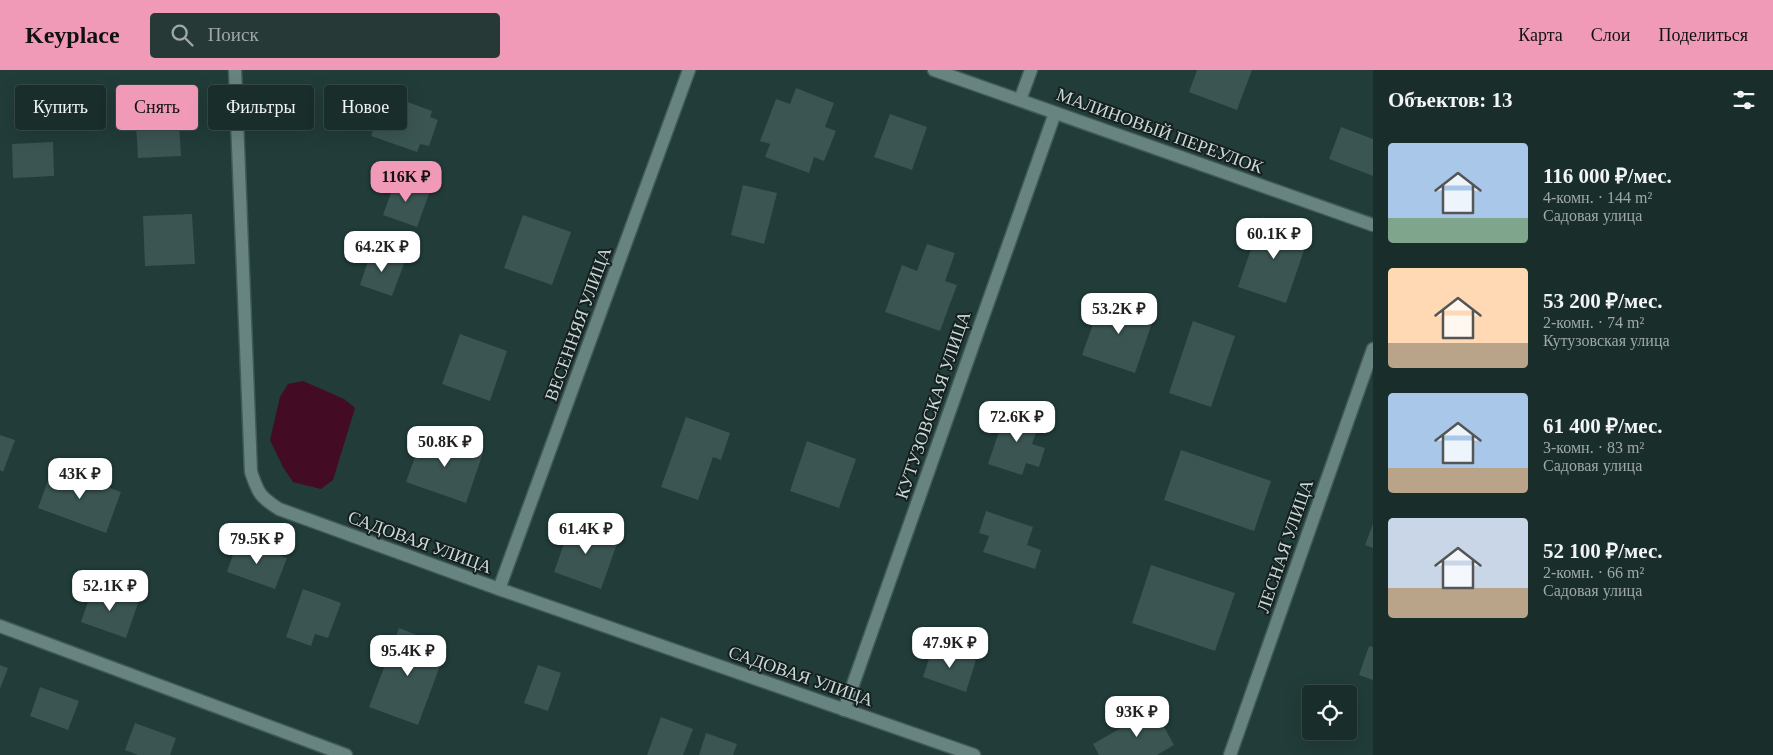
<!DOCTYPE html>
<html lang="ru">
<head>
<meta charset="utf-8">
<style>
	body { margin:0; font-family:"Times New Roman",serif; background:#263937; color:#f1f3f6; height:100vh; display:flex; flex-direction:column; font-size:19px; white-space:nowrap }
	* { box-sizing:border-box; margin:0 }
	p { font-size:16px; color:#9fa8a9 }
	.icon { flex:none; width:28px; height:28px; fill:none; stroke:currentColor; stroke-width:2; stroke-linecap:round; stroke-linejoin:round }
	.map { position:relative; flex:1; overflow:hidden }
	.drawer { display:flex; flex-direction:column; background:#192d2b; width:400px }
	.drawer>* { flex:none }
	.guide { position:absolute; left:15px; top:15px; width:475px; height:45px; display:flex; gap:10px }
	.tools { position:absolute; left:1302px; top:615px; display:grid; gap:10px }
	.tools a { display:grid; place-items:center; width:55px; height:55px; border-radius:5px; background:#192d2b; box-shadow:0 5px 20px #0002,0 0 0 1px #374947; font-size:25px }
	.price { position:absolute; translate:-50% -42px; padding:0 11px; border-radius:10px; background:#fff; color:#222; font-size:16px; line-height:32px; filter:drop-shadow(0 1px 2px #0008) }
	.price::after { content:''; position:absolute; left:50%; top:30px; width:15px; height:11px; margin-left:-8px; background:inherit; clip-path:polygon(0 0,100% 0,50% 100%) }
	.price.current { background:#f09ab7; color:#111 }
	ul { padding:0; list-style:none }
	li { display:flex; align-items:center; gap:15px; height:125px; padding:0 15px }
	li span { display:grid; place-items:center; flex:none; width:140px; height:100px; border-radius:5px; color:#555 }
	li>.icon { margin-inline-start:auto }
	span .icon { width:60px; height:60px; fill:#fffc; stroke-width:1 }
	li b { font-size:21px }
	h2 { display:flex; justify-content:space-between; align-items:center; height:60px; padding:0 15px; font-size:21px }
	.tag { padding:0 18px; border-radius:5px; background:#192d2b; box-shadow:0 5px 20px #0002,0 0 0 1px #374947; font-size:18px; line-height:45px }
	.tag.current { background:#f09ab7; color:#111 }
	header { display:flex; align-items:center; gap:30px; box-sizing:border-box; height:70px; padding:0 25px; background:#f09ab7; color:#111 }
	header strong { font-size:24px }
	nav { display:flex; gap:28px; margin-inline-start:auto; font-size:18px }
	.search { width:350px; height:45px; background:#263937; display:flex; align-items:center; gap:12px; box-sizing:border-box; padding:0 18px; border-radius:5px; color:#9fa8a9; font-size:19px }
	main { display:flex; flex:1; min-height:0 }
	.map>svg:first-child { display:block }
	.water { fill:#430b24 }
	.building { fill:#3a5552 }
	.lines { fill:none; stroke-linecap:round; stroke-linejoin:round }
	.lane-casing { stroke:#425a57; stroke-width:15 }
	.street-casing { stroke:#425a57; stroke-width:15 }
	.lane { stroke:#688481; stroke-width:12 }
	.street { stroke:#688481; stroke-width:12 }
	.labels { text-anchor:middle; dominant-baseline:central; stroke-width:4; stroke-linejoin:round; paint-order:stroke }
	.street-label { font-size:18px; fill:#cad9d7; stroke:#15201f }
</style>
</head>
<body>
<header>
<strong>Keyplace</strong>
<div class="search"><svg class="icon" aria-label="search" viewBox="0 0 24 24"><circle cx="10" cy="10" r="6"/><path d="M15 15l6 6"/></svg>Поиск</div>
<nav><a>Карта</a><a>Слои</a><a>Поделиться</a></nav>
</header>
<main>
<div class="map">
<svg width="1373" height="685" viewBox="0 0 1373 685">
	<rect width="100%" height="100%" fill="#213c39"/>
	<!-- water -->
	<polygon class="water" points="303,311 344,329 355,338 333,410 321,419 293,412 283,397 270,370 280,327 288,314"/>
	<!-- building -->
	<g class="building">
		<polygon points="1197,0 1252,0 1237,40 1189,22"/>
		<polygon points="796,18 834,33 825,57 836,61 824,91 814,87 809,103 765,87 770,74 760,71 776,29 790,34"/>
		<polygon points="386,24 432,41 430,47 438,50 429,76 420,74 417,82 371,66"/>
		<polygon points="178,35 181,86 138,88 135,37"/>
		<polygon points="890,44 927,57 912,100 874,87"/>
		<polygon points="1341,57 1373,69 1373,106 1329,89"/>
		<polygon points="53,72 54,106 13,108 12,74"/>
		<polygon points="396,109 430,121 417,157 383,145"/>
		<polygon points="743,115 777,123 764,174 731,165"/>
		<polygon points="192,144 195,194 145,196 143,146"/>
		<polygon points="523,145 571,162 552,215 504,198"/>
		<polygon points="1262,147 1310,163 1286,233 1238,217"/>
		<polygon points="927,174 955,183 945,211 957,215 940,261 885,242 902,195 917,201"/>
		<polygon points="372,179 405,191 392,226 360,215"/>
		<polygon points="1103,226 1155,244 1135,303 1082,285"/>
		<polygon points="1193,251 1235,266 1211,337 1169,323"/>
		<polygon points="460,264 507,281 490,331 442,314"/>
		<polygon points="1007,338 1041,349 1032,374 1045,378 1039,397 1026,393 1022,405 988,394"/>
		<polygon points="686,347 730,363 721,390 713,387 698,430 661,417"/>
		<polygon points="424,362 483,383 466,433 406,412"/>
		<polygon points="0,365 15,370 3,402 0,400"/>
		<polygon points="807,371 856,389 839,438 790,421"/>
		<polygon points="1181,380 1271,411 1254,461 1164,430"/>
		<polygon points="53,397 121,422 106,463 38,438"/>
		<polygon points="986,441 1033,457 1027,475 1041,480 1035,499 983,482 989,466 979,463"/>
		<polygon points="572,451 619,468 601,519 554,502"/>
		<polygon points="1373,454 1373,478 1365,475"/>
		<polygon points="238,470 287,488 275,519 227,502"/>
		<polygon points="1151,495 1235,523 1215,581 1132,553"/>
		<polygon points="93,517 138,533 126,568 81,552"/>
		<polygon points="303,519 341,533 328,568 315,564 311,576 286,567"/>
		<polygon points="399,558 447,577 418,655 369,637"/>
		<polygon points="933,576 976,590 966,622 923,607"/>
		<polygon points="1369,576 1373,577 1373,610 1359,605"/>
		<polygon points="0,595 8,598 0,619"/>
		<polygon points="538,595 561,603 548,641 524,633"/>
		<polygon points="40,617 79,631 68,660 30,646"/>
		<polygon points="1154,639 1174,675 1157,685 1099,685 1093,674"/>
		<polygon points="661,647 693,659 683,685 647,685"/>
		<polygon points="135,653 176,668 170,685 138,685 125,680"/>
		<polygon points="706,663 737,674 733,685 699,685"/>
	</g>
	<g class="lines">
		<defs>
			<polyline id="lane" points="0,556 346,685"/>
			<g id="street">
				<path d="M 235,0 L 251,402 C 258,423 260,427 279,439 L 499,519 L 974,685"/>
				<polyline points="934,0 1373,155"/>
				<polyline points="1020,30 1031,0"/>
				<polyline points="499,519 689,0"/>
				<polyline points="844,640 1055,43"/>
				<polyline points="1230,685 1373,279"/>
			</g>
		</defs>
		<!-- lane casing -->
		<use href="#lane" class="lane-casing"/>
		<!-- street casing -->
		<use href="#street" class="street-casing"/>
		<!-- lane -->
		<use href="#lane" class="lane"/>
		<!-- street -->
		<use href="#street" class="street"/>
	</g>
	<g class="labels">
		<!-- street labels -->
		<g class="street-label">
			<text transform="translate(1160 61) rotate(20)">МАЛИНОВЫЙ ПЕРЕУЛОК</text>
			<text transform="translate(578 254) rotate(-70)">ВЕСЕННЯЯ УЛИЦА</text>
			<text transform="translate(933 335) rotate(-71)">КУТУЗОВСКАЯ УЛИЦА</text>
			<text transform="translate(420 472) rotate(20)">САДОВАЯ УЛИЦА</text>
			<text transform="translate(1285 476) rotate(-71)">ЛЕСНАЯ УЛИЦА</text>
			<text transform="translate(801 606) rotate(19)">САДОВАЯ УЛИЦА</text>
		</g>
	</g>
</svg>
<div class="tools">
<a><svg class="icon" aria-label="locate" viewBox="0 0 24 24"><circle cx="12" cy="12" r="6"/><path d="M12 2v4M12 18v4M2 12h4M18 12h4"/></svg></a>
</div>
<b class="price current" style="left:406px;top:133px">116K ₽</b>
<b class="price" style="left:1274px;top:190px">60.1K ₽</b>
<b class="price" style="left:382px;top:203px">64.2K ₽</b>
<b class="price" style="left:1119px;top:265px">53.2K ₽</b>
<b class="price" style="left:1017px;top:373px">72.6K ₽</b>
<b class="price" style="left:445px;top:398px">50.8K ₽</b>
<b class="price" style="left:80px;top:430px">43K ₽</b>
<b class="price" style="left:586px;top:485px">61.4K ₽</b>
<b class="price" style="left:257px;top:495px">79.5K ₽</b>
<b class="price" style="left:110px;top:542px">52.1K ₽</b>
<b class="price" style="left:950px;top:599px">47.9K ₽</b>
<b class="price" style="left:408px;top:607px">95.4K ₽</b>
<b class="price" style="left:1137px;top:668px">93K ₽</b>
<div class="guide">
<a class="tag">Купить</a>
<a class="tag current">Снять</a>
<a class="tag">Фильтры</a>
<a class="tag">Новое</a>
</div>
</div>
<section class="drawer">
<h2>Объектов: 13<svg class="icon" aria-label="filters" viewBox="0 0 24 24"><path d="M4 7h16M4 17h16"/><circle cx="9" cy="7" r="2"/><circle cx="15" cy="17" r="2"/></svg></h2>
<ul>
<li><span style="background:linear-gradient(#a9c7e8 75%,#7fa58c 0)"><svg class="icon" aria-label="home" viewBox="0 0 24 24"><path d="M3 11l9-7 9 7M6 9v11h12V9"/></svg></span><div><b>116 000 ₽/мес.</b><p>4-комн. · 144 m²</p><p>Садовая улица</p></div></li>
<li><span style="background:linear-gradient(#ffd9b3 75%,#b9a48a 0)"><svg class="icon" aria-label="home" viewBox="0 0 24 24"><path d="M3 11l9-7 9 7M6 9v11h12V9"/></svg></span><div><b>53 200 ₽/мес.</b><p>2-комн. · 74 m²</p><p>Кутузовская улица</p></div></li>
<li><span style="background:linear-gradient(#a9c7e8 75%,#b9a48a 0)"><svg class="icon" aria-label="home" viewBox="0 0 24 24"><path d="M3 11l9-7 9 7M6 9v11h12V9"/></svg></span><div><b>61 400 ₽/мес.</b><p>3-комн. · 83 m²</p><p>Садовая улица</p></div></li>
<li><span style="background:linear-gradient(#c9d6e8 70%,#b9a48a 0)"><svg class="icon" aria-label="home" viewBox="0 0 24 24"><path d="M3 11l9-7 9 7M6 9v11h12V9"/></svg></span><div><b>52 100 ₽/мес.</b><p>2-комн. · 66 m²</p><p>Садовая улица</p></div></li>
</ul>
</section>
</main>
</body>
</html>
